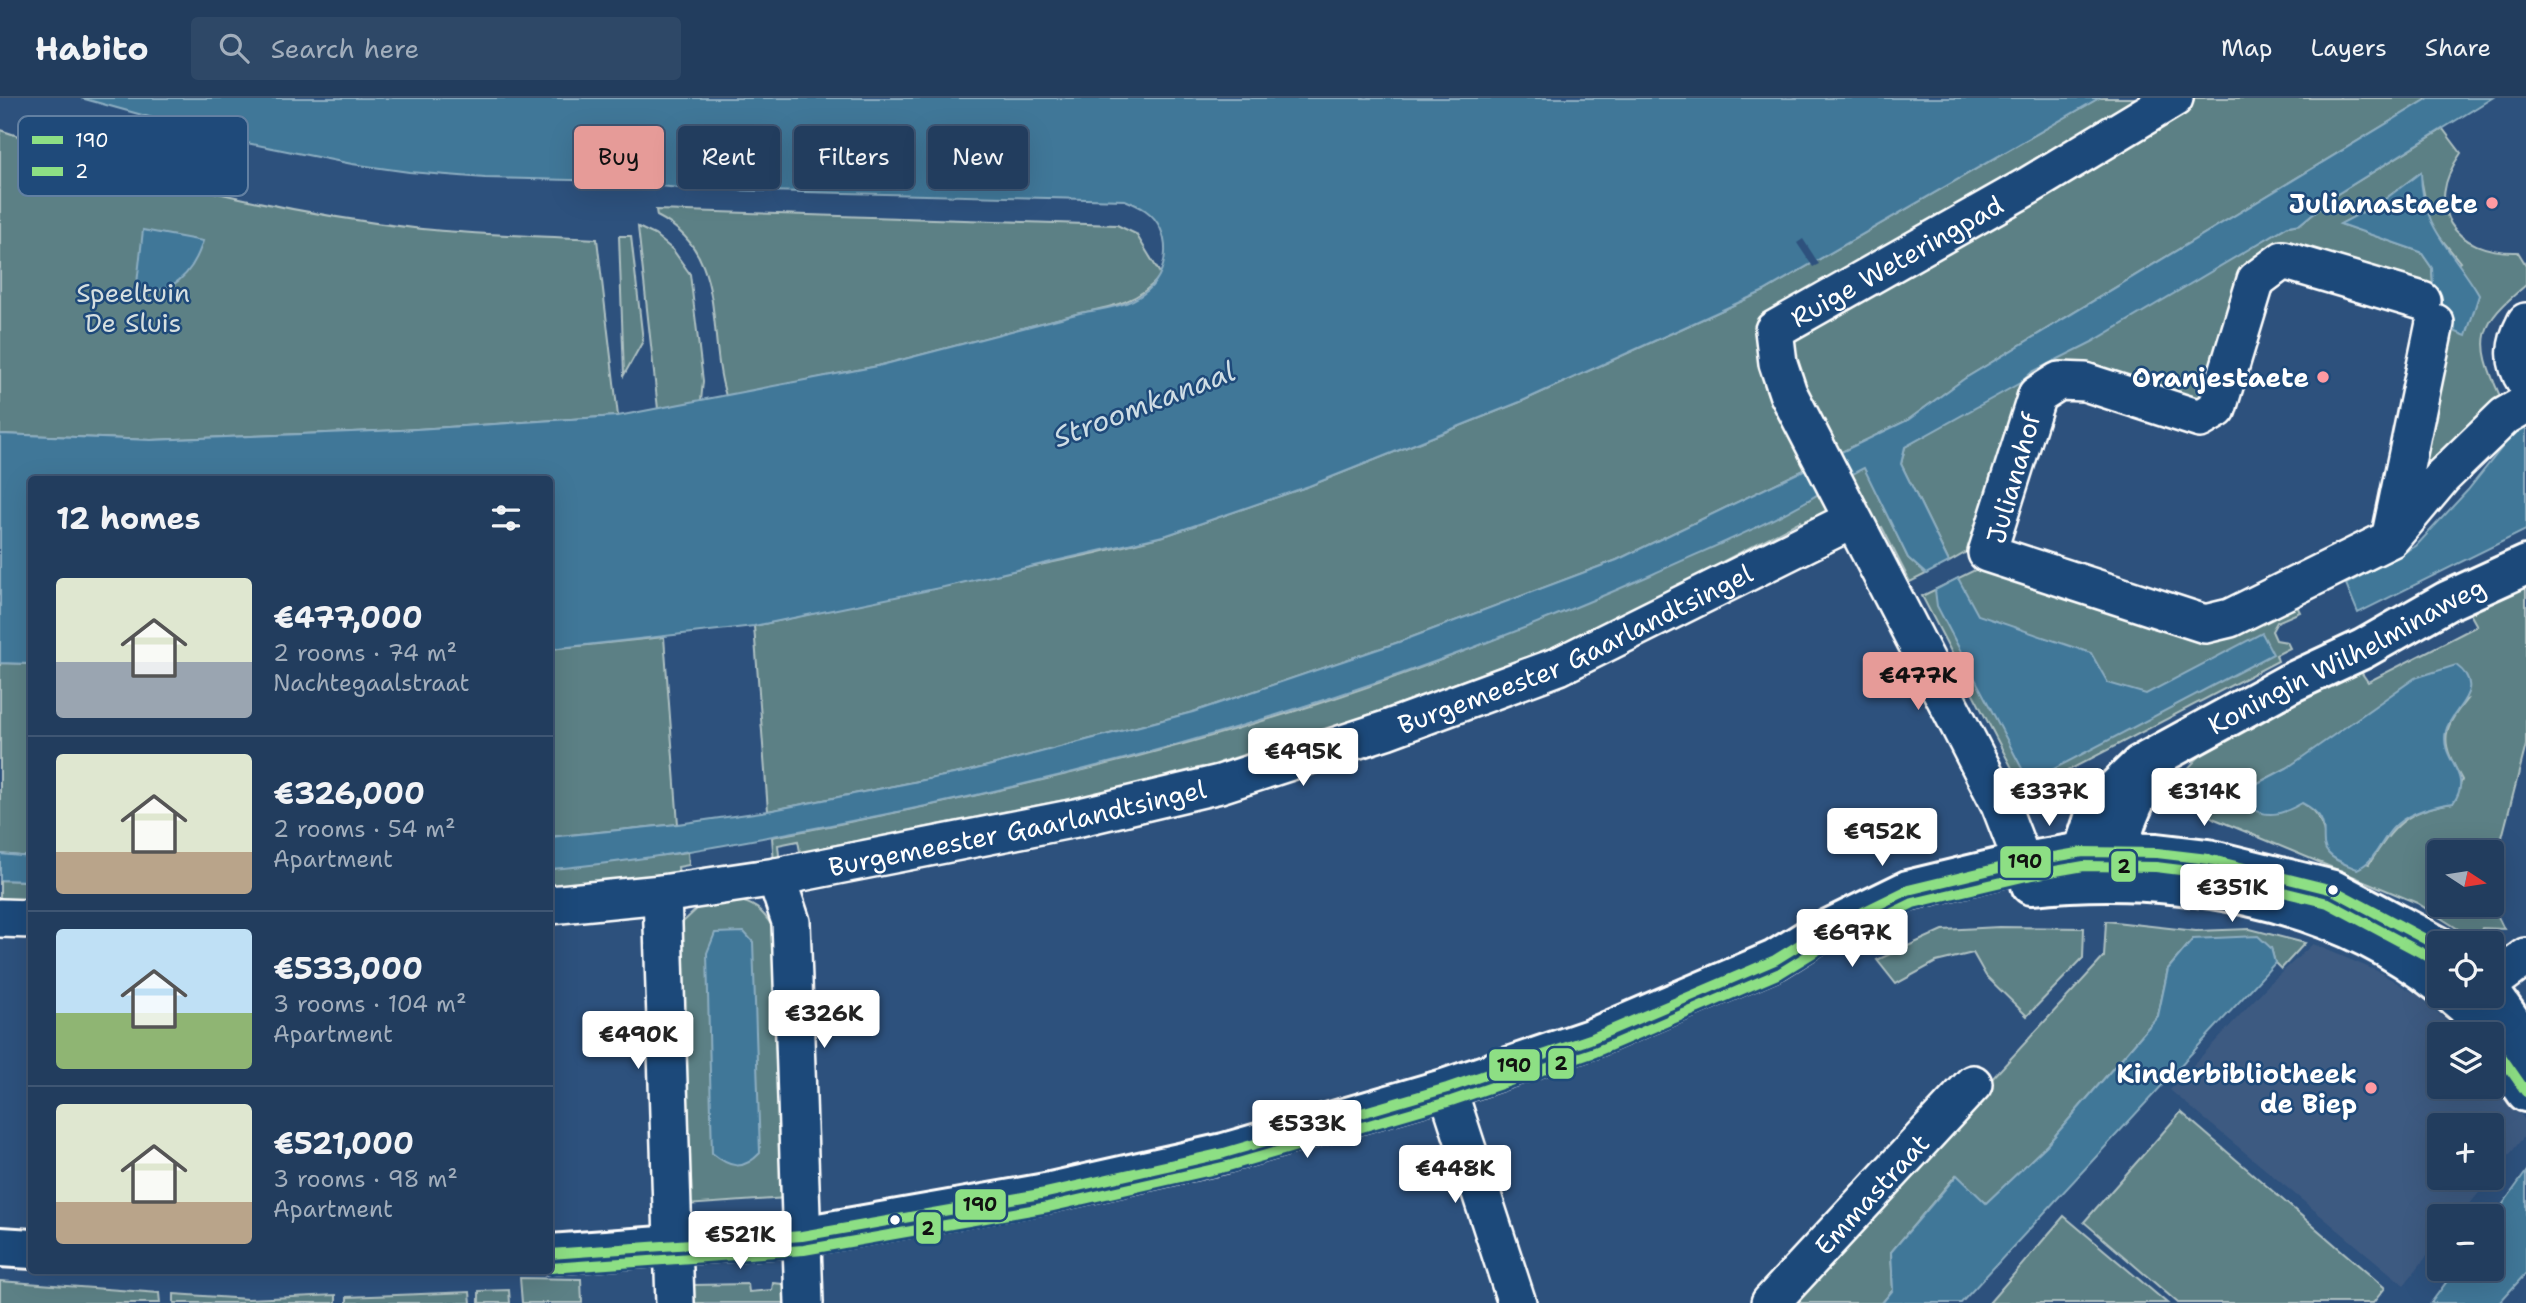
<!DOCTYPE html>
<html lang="en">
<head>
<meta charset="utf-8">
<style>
	body { margin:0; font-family:"Shantell Sans",sans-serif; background:#2e4867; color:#f1f3f6; height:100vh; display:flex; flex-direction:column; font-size:26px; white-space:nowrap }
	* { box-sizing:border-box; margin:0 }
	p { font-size:23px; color:#a2aebc }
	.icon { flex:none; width:38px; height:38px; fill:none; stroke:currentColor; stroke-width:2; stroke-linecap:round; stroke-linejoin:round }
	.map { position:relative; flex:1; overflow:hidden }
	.drawer { position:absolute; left:28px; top:378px; width:525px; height:798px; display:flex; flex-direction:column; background:#223d5e; border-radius:7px; box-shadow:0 7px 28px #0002,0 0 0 2px #3f5673 }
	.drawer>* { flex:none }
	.guide { position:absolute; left:574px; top:28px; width:665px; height:63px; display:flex; gap:14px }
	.needle { width:46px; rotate:102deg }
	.fabs { position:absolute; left:2427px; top:742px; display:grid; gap:14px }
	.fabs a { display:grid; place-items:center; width:77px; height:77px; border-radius:7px; background:#223d5e; box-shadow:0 7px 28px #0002,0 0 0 2px #3f5673; font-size:35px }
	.price { position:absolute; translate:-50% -60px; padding:0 16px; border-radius:7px; background:#fff; color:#222; font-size:23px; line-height:46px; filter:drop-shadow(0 2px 4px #0008) }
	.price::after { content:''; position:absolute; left:50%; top:42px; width:21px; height:16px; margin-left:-10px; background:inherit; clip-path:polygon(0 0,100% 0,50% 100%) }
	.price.current { background:#e69b98; color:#111 }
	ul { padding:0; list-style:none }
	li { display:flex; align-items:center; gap:21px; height:175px; padding:0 28px }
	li+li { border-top:2px solid #3f5673 }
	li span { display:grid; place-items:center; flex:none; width:196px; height:140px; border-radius:7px; color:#555 }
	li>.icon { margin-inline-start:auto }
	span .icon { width:84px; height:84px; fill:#fffc; stroke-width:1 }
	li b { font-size:30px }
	h2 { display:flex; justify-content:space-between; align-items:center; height:84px; padding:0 28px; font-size:30px }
	.tag { padding:0 24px; border-radius:7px; background:#223d5e; box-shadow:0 7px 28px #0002,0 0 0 2px #3f5673; font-size:24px; line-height:63px }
	.tag.current { background:#e69b98; color:#111 }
	header { display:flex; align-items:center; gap:42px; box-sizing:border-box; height:98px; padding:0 35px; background:#223d5e; border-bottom:2px solid #3f5673 }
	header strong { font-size:33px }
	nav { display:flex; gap:38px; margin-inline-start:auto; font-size:24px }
	.search { width:490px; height:63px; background:#2e4867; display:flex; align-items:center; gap:18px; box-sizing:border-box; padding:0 24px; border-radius:7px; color:#a2aebc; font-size:26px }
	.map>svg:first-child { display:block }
	.built { fill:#3e5a81 }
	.green { fill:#5c8085; stroke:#aec0c2; stroke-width:2; fill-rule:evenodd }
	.water { fill:#3f7798; stroke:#8cadc1; stroke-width:2 }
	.pier { fill:#2d517d }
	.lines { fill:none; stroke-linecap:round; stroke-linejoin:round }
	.minor-casing { stroke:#fff; stroke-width:42 }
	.secondary-casing { stroke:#fff; stroke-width:44 }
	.minor { stroke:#1f4a7a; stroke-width:37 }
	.secondary { stroke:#1f4a7a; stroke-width:38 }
	.bus-1-casing { stroke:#1f4a7a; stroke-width:16 }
	.bus-2-casing { stroke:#1f4a7a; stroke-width:16 }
	.bus-1 { stroke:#8ddf84; stroke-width:10 }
	.bus-2 { stroke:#8ddf84; stroke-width:10 }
	.poi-dot { fill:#ff9aa2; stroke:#1f4a7a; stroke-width:2.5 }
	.bus-dot { fill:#fff; stroke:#1f4a7a; stroke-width:2.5 }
	.labels { text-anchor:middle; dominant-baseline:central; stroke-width:5; stroke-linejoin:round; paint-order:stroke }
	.poi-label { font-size:26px; font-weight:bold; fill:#fff; stroke:#1f4a7a; text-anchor:end }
	.street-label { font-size:26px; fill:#fff; stroke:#1f4a7a }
	.park-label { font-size:26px; fill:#d6dfe0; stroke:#1f4a7a }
	.water-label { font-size:28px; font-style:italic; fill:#cfdde5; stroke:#1f4a7a }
	.key { fill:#1f4a7a; stroke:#6280a2; stroke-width:2 }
	.key-label { font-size:19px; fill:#fff }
	.line-badge { stroke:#1f4a7a; stroke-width:2.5 }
	.pale-badge-label { font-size:19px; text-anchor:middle; font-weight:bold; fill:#111 }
</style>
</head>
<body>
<header>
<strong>Habito</strong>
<div class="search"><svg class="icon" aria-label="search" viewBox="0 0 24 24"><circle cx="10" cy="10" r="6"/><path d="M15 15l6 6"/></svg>Search here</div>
<nav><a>Map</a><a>Layers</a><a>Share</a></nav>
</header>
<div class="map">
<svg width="2526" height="1205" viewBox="0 0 2526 1205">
	<rect width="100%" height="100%" fill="#2d517d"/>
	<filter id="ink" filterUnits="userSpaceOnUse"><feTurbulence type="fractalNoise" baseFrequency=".0143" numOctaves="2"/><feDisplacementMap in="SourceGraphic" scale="14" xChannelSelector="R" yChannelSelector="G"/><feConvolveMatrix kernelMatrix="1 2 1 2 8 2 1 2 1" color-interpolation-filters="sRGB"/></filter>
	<g filter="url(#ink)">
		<!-- built -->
		<polygon class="built" points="2313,846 2377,873 2419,898 2457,932 2460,936 2440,936 2440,989 2492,989 2492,976 2526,1024 2526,1036 2492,1078 2492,1027 2440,1027 2440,1080 2491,1080 2460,1118 2440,1118 2439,1143 2404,1187 2170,992 2270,885"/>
		<!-- green -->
		<g class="green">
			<polygon points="2099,0 2429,0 1964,281 1908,322 1617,462 1399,544 1193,614 969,673 768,713 754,528 1096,455 1167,437 1309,388 1520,304 1764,193"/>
			<path d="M 2443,31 L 2461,55 C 2422,110 2454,156 2518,154 L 2526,167 L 2526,187 C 2478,227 2474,241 2500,298 L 2426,368 L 2413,352 L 2430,200 L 2274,150 L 2257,157 L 2246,168 L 2207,295 L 2188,302 L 2041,279 L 1970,452 L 1949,464 L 1901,366 L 1905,349 L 2288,128 L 2300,126 L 2334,98 ZM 2420,75 L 2430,127 L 2460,164 L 2433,187 L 2432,170 L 2421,154 L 2341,126 L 2380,105 Z"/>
			<path d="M 0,32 C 136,78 279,115 422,131 C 480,137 539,138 597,141 L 618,318 L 401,332 L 151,342 L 0,336 Z"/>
			<path d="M 656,112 L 1117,127 L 1136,136 L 1161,177 C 1140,204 1112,209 1080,215 L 878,268 L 726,298 C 706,234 729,154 657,118 Z"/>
			<polygon points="638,129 655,137 673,152 690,176 703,283 701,303 658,311"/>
			<polygon points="619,138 631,138 643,243 624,277"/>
			<polygon points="1864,369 1908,460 1926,476 1910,484 1882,429 1874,432 1841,381"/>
			<path d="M 1826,390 L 1833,401 L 1823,422 L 1806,432 L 1800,423 L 1722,464 L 1728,475 L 1714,482 L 1706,474 L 1568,543 L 1569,554 L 1543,565 L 1535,556 L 1346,625 L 1334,640 L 1327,631 L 1221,664 L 1224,674 L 1208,679 L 1202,669 L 1127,688 L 1126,700 L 1114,702 L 1109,693 L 830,748 L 829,759 L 802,764 L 798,743 L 778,747 L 780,767 L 774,765 L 772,739 C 956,704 1138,664 1317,606 C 1486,551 1649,477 1810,401 Z"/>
			<polygon points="1985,467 2220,541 2294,502 2300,514 2277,524 2272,533 2276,542 2287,544 2290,550 2276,557 2278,563 2025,695 1922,498"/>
			<path d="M 2526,488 L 2526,647 L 2492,778 L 2492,754 L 2440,754 L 2440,807 L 2492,807 L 2504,831 L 2482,830 L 2477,843 L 2417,805 L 2215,721 L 2186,703 L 2187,687 L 2179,685 C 2201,636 2312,594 2361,574 L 2368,584 L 2477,528 L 2468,512 ZM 2466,602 C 2439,635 2442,646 2462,682 L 2453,705 C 2405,712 2394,728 2369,766 L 2325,748 C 2326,704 2290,700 2256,686 L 2287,670 Z"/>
			<polygon points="664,539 678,726 550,739 550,551"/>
			<polygon points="0,565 31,566 31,759 0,756"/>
			<polygon points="688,754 689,767 678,769 680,783 550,790 550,771"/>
			<polygon points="0,782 31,783 31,802 0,801"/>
			<path d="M 735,802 C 754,805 762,812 772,828 L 781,826 L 787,1100 L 686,1107 L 672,825 L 682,825 L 700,808 Z"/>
			<polygon points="2106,823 2196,833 2250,831 2305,845 2281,871 2275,865 2271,850 2193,841 2168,871 2158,918 2047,1047 1986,1106 1956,1077 1891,1154 1893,1192 1882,1205 1786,1205 2104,859"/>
			<polygon points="1999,829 2084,830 2083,860 2027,918 1986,878 1973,855 1936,864 1896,886 1877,862 1943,832"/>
			<polygon points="2181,1014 2385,1190 2373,1205 2178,1205 2084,1124"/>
			<polygon points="2064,1118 2167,1205 1989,1205"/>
			<polygon points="520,1180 581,1181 582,1205 522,1205"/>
			<polygon points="0,1183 159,1195 160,1205 0,1205"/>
			<polygon points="773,1185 783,1186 786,1191 787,1205 687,1205 689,1192 693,1187 748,1186 749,1194 772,1192"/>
			<polygon points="509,1192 510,1205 479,1205 479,1193"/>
			<polygon points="470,1194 471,1205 347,1205 347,1199"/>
			<polygon points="174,1196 248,1201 336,1197 336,1205 174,1205"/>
		</g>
		<!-- water -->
		<g class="water">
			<path d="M 81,0 L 2099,0 L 1764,193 L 1520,304 L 1309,388 L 1167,437 L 944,489 L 754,528 L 550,551 L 550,382 L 32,382 L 31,566 L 0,565 L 0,336 L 151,342 L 401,332 L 618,318 L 878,268 L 1080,215 C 1101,211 1126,209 1143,196 C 1170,178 1174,132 1145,112 C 1139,108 1132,105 1125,102 L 689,91 L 611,83 L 485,80 L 409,74 L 352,66 L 232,42 Z"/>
			<path d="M 2429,0 L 2492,0 L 2334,98 L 2300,126 L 2288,128 L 2092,244 L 2032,274 L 2020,285 L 1905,349 L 1901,366 L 1949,464 L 1926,476 L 1908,460 L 1864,370 C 1845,379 1828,391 1810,401 C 1761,430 1705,452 1653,476 C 1390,593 1113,674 831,727 C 737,745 644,763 550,771 L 550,739 L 678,726 L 768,713 L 969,673 L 1193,614 L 1399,544 L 1617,462 L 1908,322 L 1964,281 Z"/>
			<path d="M 2421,74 C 2421,130 2453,152 2479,197 L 2466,238 L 2456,234 L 2433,187 L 2432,170 L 2421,154 L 2340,126 L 2380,105 Z"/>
			<path d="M 143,132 L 203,143 C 192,178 173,195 136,195 Z"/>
			<polygon points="2526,328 2526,432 2358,515 2346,486 2416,448 2468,392 2515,333"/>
			<polygon points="1958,480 1978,517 2091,555 2108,585 2146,596 2262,535 2273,556 2029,684 1937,508 1935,492"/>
			<path d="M 2456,567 C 2489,591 2451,611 2446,633 C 2439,663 2475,675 2453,705 C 2433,708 2407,715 2393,730 C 2379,745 2376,763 2357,771 C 2347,767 2335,763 2328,755 C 2316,740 2337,723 2302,705 C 2285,715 2267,722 2250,709 L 2249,697 L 2256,686 L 2287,670 L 2415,580 Z"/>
			<polygon points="0,756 31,759 31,783 0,782"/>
			<path d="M 744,834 L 753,844 L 760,1055 C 743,1073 730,1070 712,1055 L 707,855 L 715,835 Z"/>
			<polygon points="2258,838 2271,850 2275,865 1961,1205 1882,1205 1893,1192 1891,1154 1957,1077 1986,1105 2047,1047 2158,918 2168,871 2193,841"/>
			<polygon points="2526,1074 2526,1175 2499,1205 2431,1205 2456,1171 2492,1171 2492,1121"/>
		</g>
		<!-- pier -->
		<polygon class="pier" points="1803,141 1819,166 1813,169 1797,145"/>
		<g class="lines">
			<defs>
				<g id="minor">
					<polyline points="2422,203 2283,162 2256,182 2217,311 2200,321 2085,284 2059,283 2037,297 1987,455 2205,526 2230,520 2390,441 2442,379 2505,318 2526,306"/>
					<path d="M 2526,224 C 2515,245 2512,263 2526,284"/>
					<polyline points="2391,437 2435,225"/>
					<polyline points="776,779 791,824 804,1205"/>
					<path id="s1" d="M 2031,786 L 2000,706 L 1788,295 L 1778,265 L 1774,232 L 2030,87 L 2174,0"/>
					<polyline points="662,796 675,1205"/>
					<path id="s2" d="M 550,807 L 662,796 L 776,779 L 1076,720 L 1220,686 L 1386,632 L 1559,568 L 1852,422"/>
					<polyline points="0,820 32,821"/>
					<polyline points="2492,884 2526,859"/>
					<polyline points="1447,990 1517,1205"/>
					<path id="s3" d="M 1770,1205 L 1973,986"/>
				</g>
				<g id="secondary">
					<path id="s4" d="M 2083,777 L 2083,754 L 2098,708 L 2140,667 L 2288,586 L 2363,551 L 2447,503 L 2526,467"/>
					<path d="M 2116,777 C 2117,739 2133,699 2156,668"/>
					<path d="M 2031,787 C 2170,773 2328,796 2440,886"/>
					<polyline points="2492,896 2526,945"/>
					<polyline points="2454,898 2466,908 2486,936"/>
					<polyline points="2492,945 2526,994"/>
					<polyline points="0,1149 32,1151"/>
					<polyline points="550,1156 802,1138 1046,1095 1224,1055 1447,990 1590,941 1775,862 1812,839 1908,792 2024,764 2083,754 2157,755 2208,761 2333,792 2440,849"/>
				</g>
			</defs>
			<!-- minor casing -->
			<use href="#minor" class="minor-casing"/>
			<!-- secondary casing -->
			<use href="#secondary" class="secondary-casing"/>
			<!-- minor -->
			<use href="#minor" class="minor"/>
			<!-- secondary -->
			<use href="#secondary" class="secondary"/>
			<defs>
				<g id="bus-1">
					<polyline points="2492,945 2526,994"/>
					<polyline points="550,1156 802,1138 1046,1095 1224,1055 1447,990 1590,941 1775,862 1812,839 1908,792 2024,764 2083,754 2157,755 2208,761 2333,792 2440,849"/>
				</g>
				<polyline id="bus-2" points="551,1170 804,1152 1048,1109 1228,1068 1451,1003 1595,954 1780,875 1819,851 1913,805 2027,778 2084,768 2156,769 2205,775 2328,805 2433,861"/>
			</defs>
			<!-- bus-1 casing -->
			<use href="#bus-1" class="bus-1-casing"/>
			<!-- bus-2 casing -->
			<use href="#bus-2" class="bus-2-casing"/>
			<!-- bus-1 -->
			<use href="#bus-1" class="bus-1"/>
			<!-- bus-2 -->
			<use href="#bus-2" class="bus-2"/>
		</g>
	</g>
	<!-- markers -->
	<g class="poi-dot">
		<circle cx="2492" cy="105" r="7"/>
		<circle cx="2323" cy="279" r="7"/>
		<circle cx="2371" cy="990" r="7"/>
	</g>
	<g class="bus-dot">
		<circle cx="2333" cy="792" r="6"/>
		<circle cx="895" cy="1122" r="6"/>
	</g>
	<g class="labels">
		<!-- poi labels -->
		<g class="poi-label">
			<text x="2478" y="105">Julianastaete</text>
			<text x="2309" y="279">Oranjestaete</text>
			<text x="2357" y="975">Kinderbibliotheek<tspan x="2357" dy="30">de Biep</tspan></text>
		</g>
		<!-- street labels -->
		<g class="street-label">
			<text stroke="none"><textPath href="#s1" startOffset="754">Ruige Weteringpad</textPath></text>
			<text transform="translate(2013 380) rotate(-74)">Julianahof</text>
			<text stroke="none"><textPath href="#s2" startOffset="1062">Burgemeester Gaarlandtsingel</textPath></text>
			<text stroke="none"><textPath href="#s4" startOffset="364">Koningin Wilhelminaweg</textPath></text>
			<text stroke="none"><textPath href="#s2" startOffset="474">Burgemeester Gaarlandtsingel</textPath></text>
			<text stroke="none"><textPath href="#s3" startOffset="149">Emmastraat</textPath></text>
		</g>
		<!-- park labels -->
		<g class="park-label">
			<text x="133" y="194">Speeltuin<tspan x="133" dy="30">De Sluis</tspan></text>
		</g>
		<!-- water labels -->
		<g class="water-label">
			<text transform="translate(1144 306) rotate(-21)">Stroomkanaal</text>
		</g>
	</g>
	<!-- legend -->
	<rect x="18" y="18" width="230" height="80" rx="10" class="key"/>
	<rect x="32" y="38" width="31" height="8" fill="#8ddf84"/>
	<rect x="32" y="69" width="31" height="9" fill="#8ddf84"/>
	<g class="key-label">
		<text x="75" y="49">190</text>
		<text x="75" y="80">2</text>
	</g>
	<g class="line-badge">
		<rect x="1999" y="747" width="53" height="34" rx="7" fill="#8ddf84"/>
		<rect x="2110" y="752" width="27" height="33" rx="7" fill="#8ddf84"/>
		<rect x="1547" y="949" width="28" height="33" rx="7" fill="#8ddf84"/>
		<rect x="1488" y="950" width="53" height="34" rx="7" fill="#8ddf84"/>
		<rect x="954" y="1090" width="53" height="33" rx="7" fill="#8ddf84"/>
		<rect x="915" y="1113" width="27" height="34" rx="7" fill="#8ddf84"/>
	</g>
	<g class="pale-badge-label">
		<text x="2025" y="770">190</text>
		<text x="2124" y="775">2</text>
		<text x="1561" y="972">2</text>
		<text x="1514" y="974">190</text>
		<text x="980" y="1113">190</text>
		<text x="928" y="1137">2</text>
	</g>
</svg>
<div class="fabs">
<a><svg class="needle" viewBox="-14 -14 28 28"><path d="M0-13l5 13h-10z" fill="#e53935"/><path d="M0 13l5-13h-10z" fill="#a2aebc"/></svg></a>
<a><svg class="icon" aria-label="locate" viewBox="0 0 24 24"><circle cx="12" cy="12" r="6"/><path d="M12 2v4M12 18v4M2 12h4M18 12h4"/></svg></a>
<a><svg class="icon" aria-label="layers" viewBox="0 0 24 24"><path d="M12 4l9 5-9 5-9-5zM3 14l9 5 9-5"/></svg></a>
<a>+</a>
<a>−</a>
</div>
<b class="price current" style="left:1918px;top:614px">€477K</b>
<b class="price" style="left:1303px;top:690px">€495K</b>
<b class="price" style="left:2049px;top:730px">€337K</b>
<b class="price" style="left:2204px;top:730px">€314K</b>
<b class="price" style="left:1882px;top:770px">€952K</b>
<b class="price" style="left:2232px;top:826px">€351K</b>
<b class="price" style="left:1852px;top:871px">€697K</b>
<b class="price" style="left:824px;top:952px">€326K</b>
<b class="price" style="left:638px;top:973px">€490K</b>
<b class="price" style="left:1307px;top:1062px">€533K</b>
<b class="price" style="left:1455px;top:1107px">€448K</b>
<b class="price" style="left:740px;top:1173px">€521K</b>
<div class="guide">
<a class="tag current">Buy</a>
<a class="tag">Rent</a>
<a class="tag">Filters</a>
<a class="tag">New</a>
</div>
<section class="drawer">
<h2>12 homes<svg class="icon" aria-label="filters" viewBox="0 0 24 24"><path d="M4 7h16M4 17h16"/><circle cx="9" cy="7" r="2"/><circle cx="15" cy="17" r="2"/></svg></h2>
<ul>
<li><span style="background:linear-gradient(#dfe7d0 60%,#9aa5b1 0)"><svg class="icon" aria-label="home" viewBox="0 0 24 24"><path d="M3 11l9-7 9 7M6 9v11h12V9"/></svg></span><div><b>€477,000</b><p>2 rooms · 74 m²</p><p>Nachtegaalstraat</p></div></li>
<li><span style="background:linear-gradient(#dfe7d0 70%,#b9a48a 0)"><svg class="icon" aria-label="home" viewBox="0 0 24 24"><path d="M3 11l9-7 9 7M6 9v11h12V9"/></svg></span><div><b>€326,000</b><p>2 rooms · 54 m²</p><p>Apartment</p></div></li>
<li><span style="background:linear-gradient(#bfe0f5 60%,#8fb573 0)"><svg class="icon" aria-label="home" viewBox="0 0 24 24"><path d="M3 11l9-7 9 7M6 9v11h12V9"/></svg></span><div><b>€533,000</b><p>3 rooms · 104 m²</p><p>Apartment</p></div></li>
<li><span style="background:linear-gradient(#dfe7d0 70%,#b9a48a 0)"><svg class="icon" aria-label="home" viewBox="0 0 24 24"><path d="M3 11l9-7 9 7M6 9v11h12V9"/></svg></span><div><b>€521,000</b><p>3 rooms · 98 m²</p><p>Apartment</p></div></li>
</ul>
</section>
</div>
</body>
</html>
